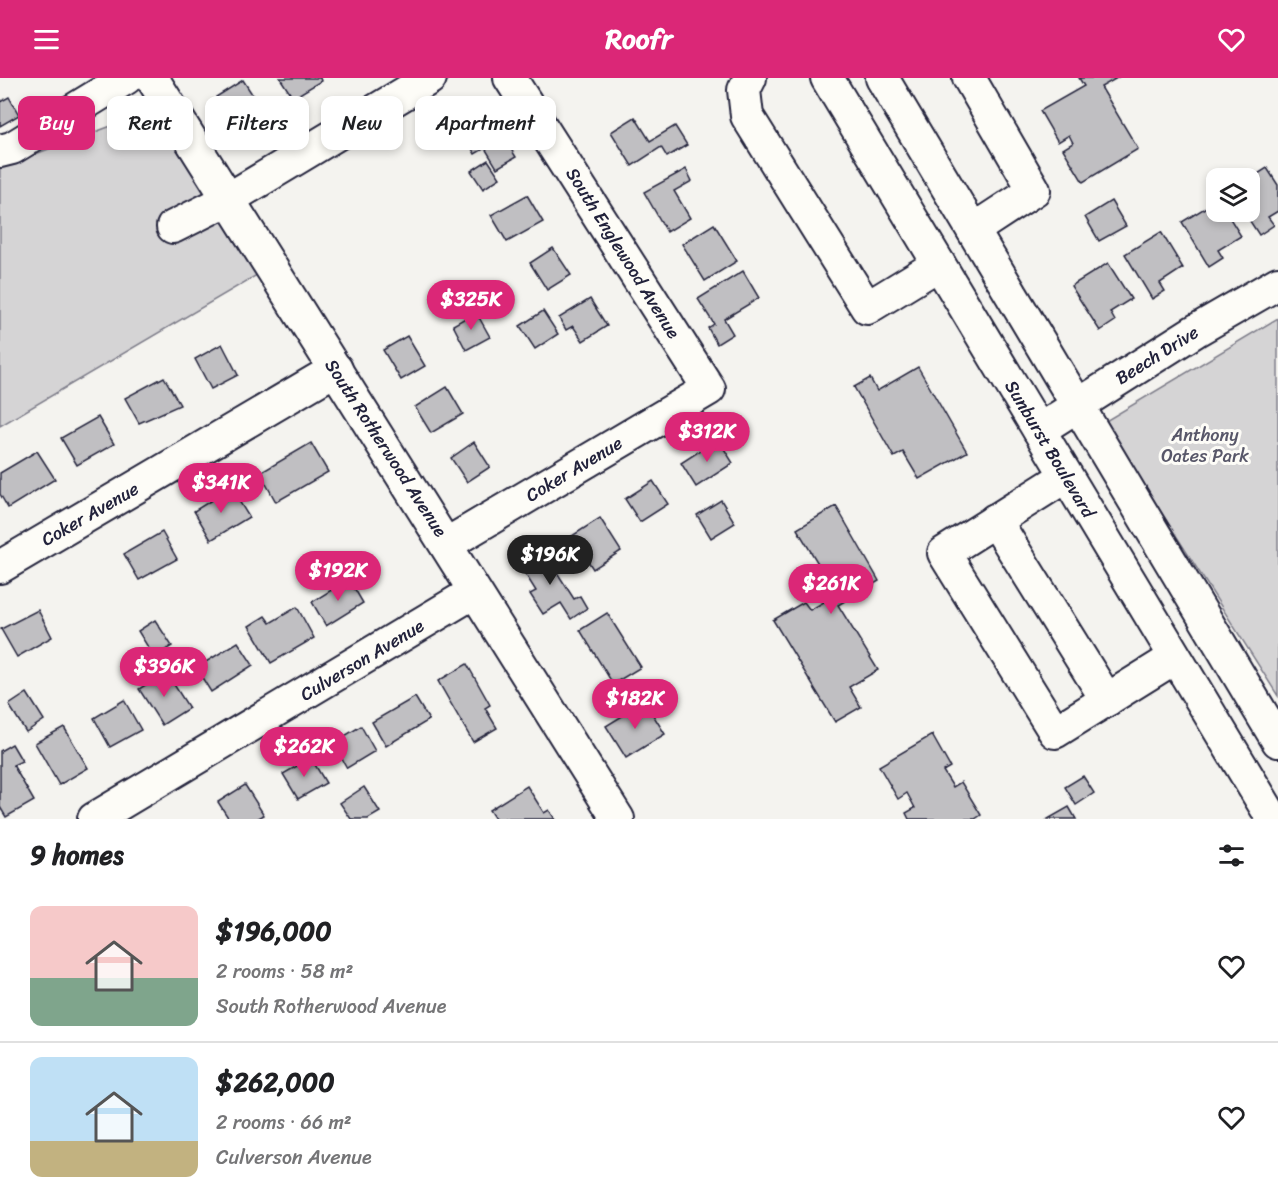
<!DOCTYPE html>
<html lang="en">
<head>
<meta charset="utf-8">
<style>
	body { margin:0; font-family:Sriracha,sans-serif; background:#f2f2f2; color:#202124; height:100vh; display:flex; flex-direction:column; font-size:22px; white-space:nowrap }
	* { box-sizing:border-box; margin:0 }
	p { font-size:20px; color:#757577 }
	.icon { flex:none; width:33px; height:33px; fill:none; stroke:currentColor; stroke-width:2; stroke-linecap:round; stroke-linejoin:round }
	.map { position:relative; height:741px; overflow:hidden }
	.panel { display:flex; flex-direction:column; background:#fff; flex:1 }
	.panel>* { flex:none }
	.hud { position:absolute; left:18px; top:18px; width:600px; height:54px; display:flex; gap:12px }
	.controls { position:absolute; left:1206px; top:90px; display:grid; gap:12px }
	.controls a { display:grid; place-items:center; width:54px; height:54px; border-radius:12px; background:#fff; box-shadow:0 3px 9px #0003; font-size:30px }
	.price { position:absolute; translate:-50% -51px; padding:0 14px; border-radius:21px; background:#db2777; color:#fff; font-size:20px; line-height:39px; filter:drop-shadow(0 2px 3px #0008) }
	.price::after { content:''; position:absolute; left:50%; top:36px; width:18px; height:14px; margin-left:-9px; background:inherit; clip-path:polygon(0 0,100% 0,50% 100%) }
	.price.selected { background:#222; color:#fff }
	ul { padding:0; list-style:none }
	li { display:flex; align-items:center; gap:18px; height:150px; padding:0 30px }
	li+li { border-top:2px solid #e0e0e0 }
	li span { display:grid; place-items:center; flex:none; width:168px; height:120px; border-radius:12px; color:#555 }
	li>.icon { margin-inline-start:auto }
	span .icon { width:72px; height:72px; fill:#fffc; stroke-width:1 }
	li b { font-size:26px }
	h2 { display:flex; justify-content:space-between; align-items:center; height:72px; padding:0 30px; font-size:26px }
	.chip { padding:0 21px; border-radius:12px; background:#fff; box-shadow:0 3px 9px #0003; font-size:21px; line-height:54px }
	.chip.selected { background:#db2777; color:#fff }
	header { display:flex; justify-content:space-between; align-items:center; height:78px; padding:0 30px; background:#db2777; color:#fff; font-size:27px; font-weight:700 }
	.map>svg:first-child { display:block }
	.green { fill:#d5d4d5; stroke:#7c7b88; stroke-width:1.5 }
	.building { fill:#c0bfc2; stroke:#22223b; stroke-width:1.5 }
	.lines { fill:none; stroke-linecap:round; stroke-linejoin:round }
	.minor-casing { stroke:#22223b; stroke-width:36 }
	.minor { stroke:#fdfcf7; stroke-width:32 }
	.labels { text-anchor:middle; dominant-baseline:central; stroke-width:6; stroke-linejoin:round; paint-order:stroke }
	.street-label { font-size:18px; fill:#22223b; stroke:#fdfcf7 }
	.park-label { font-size:18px; fill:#585769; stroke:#fdfcf7 }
</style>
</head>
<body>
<header><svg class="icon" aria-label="menu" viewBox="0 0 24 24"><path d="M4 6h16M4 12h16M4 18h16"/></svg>Roofr<svg class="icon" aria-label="heart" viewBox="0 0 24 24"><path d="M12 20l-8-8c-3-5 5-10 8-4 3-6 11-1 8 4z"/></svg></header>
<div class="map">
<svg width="1278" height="741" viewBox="0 0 1278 741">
	<rect width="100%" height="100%" fill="#f4f3ef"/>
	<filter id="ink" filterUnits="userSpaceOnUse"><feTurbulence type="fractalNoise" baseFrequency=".0167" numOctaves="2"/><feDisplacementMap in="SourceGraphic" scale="12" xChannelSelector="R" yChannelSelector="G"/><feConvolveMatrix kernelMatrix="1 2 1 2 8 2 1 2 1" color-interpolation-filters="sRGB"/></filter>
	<g filter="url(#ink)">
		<!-- green -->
		<g class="green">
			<polygon points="152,33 250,182 257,197 0,348 0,89"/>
			<polygon points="1278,240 1278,618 1104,344"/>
		</g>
		<!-- building -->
		<g class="building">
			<polygon points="280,0 320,0 321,3 293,20"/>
			<polygon points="1079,0 1117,0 1101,9 1138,71 1083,104 1063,71 1073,65 1069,57 1058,64 1040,33 1084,8"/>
			<polygon points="243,2 268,41 241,58 216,19"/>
			<polygon points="9,19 19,37 0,48 0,24"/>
			<polygon points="487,33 516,79 497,90 485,70 475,76 460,50"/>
			<polygon points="635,39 650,63 675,48 687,67 667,79 661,69 632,88 611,54"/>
			<polygon points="488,82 500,100 483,111 471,93"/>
			<polygon points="1267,90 1278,107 1278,133 1268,139 1274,147 1259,157 1244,134 1250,134 1250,101"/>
			<polygon points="686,91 692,103 674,113 690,140 667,154 644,114"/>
			<polygon points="527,117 543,144 507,164 491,137"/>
			<polygon points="1111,123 1126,148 1099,163 1085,139"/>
			<polygon points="1216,123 1216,134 1226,134 1241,158 1218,172 1223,180 1209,189 1182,144"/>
			<polygon points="714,146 737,183 705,203 682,166"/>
			<polygon points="1161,154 1183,190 1160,205 1165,213 1152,221 1125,176"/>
			<polygon points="553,170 571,197 547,212 530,185"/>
			<polygon points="1108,185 1131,221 1110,234 1115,243 1100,253 1071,208"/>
			<polygon points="743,193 759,220 724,241 733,256 717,266 708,250 714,246 698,221"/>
			<polygon points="590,221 607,248 583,263 573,248 566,252 559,240"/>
			<polygon points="543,233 558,256 535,271 520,248"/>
			<polygon points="476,234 490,259 466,272 453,247"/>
			<polygon points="407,258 425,288 401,302 383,272"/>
			<polygon points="222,266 238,297 211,311 195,281"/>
			<polygon points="918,289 967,374 919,401 903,374 894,379 854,309 870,300 877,313"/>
			<polygon points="164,299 180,327 139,345 125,320"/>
			<polygon points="447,309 463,336 431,355 415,329"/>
			<polygon points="98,339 114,366 77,387 61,360"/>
			<polygon points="718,361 733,385 696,409 681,385"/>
			<polygon points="474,364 490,389 467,404 451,380"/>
			<polygon points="311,365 328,394 276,424 260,395"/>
			<polygon points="37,373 55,401 8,430 0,416 0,395"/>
			<polygon points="653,403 668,426 640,444 625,421"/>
			<polygon points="231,410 249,439 211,462 194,433"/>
			<polygon points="721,422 735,445 711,460 697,437"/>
			<polygon points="836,428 879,503 838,527 878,592 849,609 861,629 835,644 773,542 804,524 810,532 824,524 806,495 819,487 797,451"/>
			<polygon points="600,440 621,473 593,491 572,458"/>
			<polygon points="162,454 177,481 139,502 124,476"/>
			<polygon points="542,471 574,521 580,518 587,530 571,541 561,525 543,536 530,516 536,513 519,486"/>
			<polygon points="349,501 363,525 326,548 312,524"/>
			<polygon points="297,529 314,560 271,585 249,548 265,538 270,545"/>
			<polygon points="38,532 52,559 17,579 1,551"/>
			<polygon points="607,535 641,589 613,606 580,552"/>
			<polygon points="155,542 172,568 154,579 138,553"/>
			<polygon points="238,564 253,587 211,614 196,590"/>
			<polygon points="467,586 490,627 485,630 497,650 473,664 438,603"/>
			<polygon points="166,594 189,630 162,647 139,611"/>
			<polygon points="27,615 44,642 26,654 9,627"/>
			<polygon points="415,619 429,642 386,668 372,644"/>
			<polygon points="124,622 141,652 110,669 94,640"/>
			<polygon points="645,624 665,656 626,680 606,648"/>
			<polygon points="361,648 375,673 347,690 333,665"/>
			<polygon points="64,649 88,690 59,707 35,665"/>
			<polygon points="932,657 950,689 943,693 953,709 961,704 981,737 975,741 909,741 906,735 915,730 907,715 898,721 879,688"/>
			<polygon points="12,666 22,683 13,687 34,723 6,739 0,729 0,673"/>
			<polygon points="311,680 326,705 298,721 283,696"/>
			<polygon points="1083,698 1094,715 1076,727 1065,709"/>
			<polygon points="245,707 264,737 257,741 229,741 218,724"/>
			<polygon points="527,708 544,735 549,732 555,741 495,741 489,732"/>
			<polygon points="364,709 380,734 368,741 351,741 340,725"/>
			<polygon points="1069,729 1076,741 1048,741"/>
		</g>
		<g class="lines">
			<defs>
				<g id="minor">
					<polyline points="152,0 618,741"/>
					<polyline points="750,0 744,12 747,38 867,230 939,186"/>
					<polyline points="827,0 1273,741"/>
					<polyline points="882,0 1278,663"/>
					<polyline points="969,0 1034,112 973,152"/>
					<polyline points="0,73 12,70 126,0"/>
					<polyline points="173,149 227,122 430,0"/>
					<polyline points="1039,352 1195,253 1278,205"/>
					<polyline points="1066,398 944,475 1055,654 1174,580"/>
					<polyline points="995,442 1107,622"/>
					<polyline points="447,466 709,311 510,0"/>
					<polyline points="0,489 336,291"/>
					<polyline points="94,741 474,514"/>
				</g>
			</defs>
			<!-- minor casing -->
			<use href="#minor" class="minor-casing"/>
			<!-- minor -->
			<use href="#minor" class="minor"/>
		</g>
	</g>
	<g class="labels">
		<!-- street labels -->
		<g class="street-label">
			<text transform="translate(623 175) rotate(58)">South Englewood Avenue</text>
			<text transform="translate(1157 277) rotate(-32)">Beech Drive</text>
			<text transform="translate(386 370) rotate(57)">South Rotherwood Avenue</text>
			<text transform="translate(1050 371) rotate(59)">Sunburst Boulevard</text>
			<text transform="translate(574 391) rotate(-31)">Coker Avenue</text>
			<text transform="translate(90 436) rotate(-30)">Coker Avenue</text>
			<text transform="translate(362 582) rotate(-31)">Culverson Avenue</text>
		</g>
		<!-- park labels -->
		<g class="park-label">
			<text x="1205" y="357">Anthony<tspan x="1205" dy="21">Oates Park</tspan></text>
		</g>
	</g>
</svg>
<div class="controls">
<a><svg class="icon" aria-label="layers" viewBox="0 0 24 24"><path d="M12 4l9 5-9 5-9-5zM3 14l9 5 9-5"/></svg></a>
</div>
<b class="price" style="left:471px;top:253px">$325K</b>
<b class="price" style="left:707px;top:385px">$312K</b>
<b class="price" style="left:221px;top:436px">$341K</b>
<b class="price selected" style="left:550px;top:508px">$196K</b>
<b class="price" style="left:338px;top:524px">$192K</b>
<b class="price" style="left:831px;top:537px">$261K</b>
<b class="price" style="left:164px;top:620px">$396K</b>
<b class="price" style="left:635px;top:652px">$182K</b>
<b class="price" style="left:304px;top:700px">$262K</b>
<div class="hud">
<a class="chip selected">Buy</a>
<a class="chip">Rent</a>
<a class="chip">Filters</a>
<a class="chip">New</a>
<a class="chip">Apartment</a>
</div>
</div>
<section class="panel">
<h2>9 homes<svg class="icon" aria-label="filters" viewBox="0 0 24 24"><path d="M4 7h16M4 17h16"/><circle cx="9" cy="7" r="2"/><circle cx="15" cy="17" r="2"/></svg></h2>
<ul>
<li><span style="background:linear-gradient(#f6c9c9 60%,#7fa58c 0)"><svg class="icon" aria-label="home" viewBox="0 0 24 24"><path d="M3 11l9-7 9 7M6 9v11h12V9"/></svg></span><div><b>$196,000</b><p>2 rooms · 58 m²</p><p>South Rotherwood Avenue</p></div><svg class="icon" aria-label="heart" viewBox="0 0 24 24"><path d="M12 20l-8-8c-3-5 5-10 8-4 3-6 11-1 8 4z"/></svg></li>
<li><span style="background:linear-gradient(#bfe0f5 70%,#c2b280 0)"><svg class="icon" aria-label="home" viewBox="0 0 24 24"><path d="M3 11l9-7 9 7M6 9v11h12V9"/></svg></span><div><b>$262,000</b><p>2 rooms · 66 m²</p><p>Culverson Avenue</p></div><svg class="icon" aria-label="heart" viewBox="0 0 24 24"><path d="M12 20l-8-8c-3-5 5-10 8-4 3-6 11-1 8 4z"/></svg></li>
</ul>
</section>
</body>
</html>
